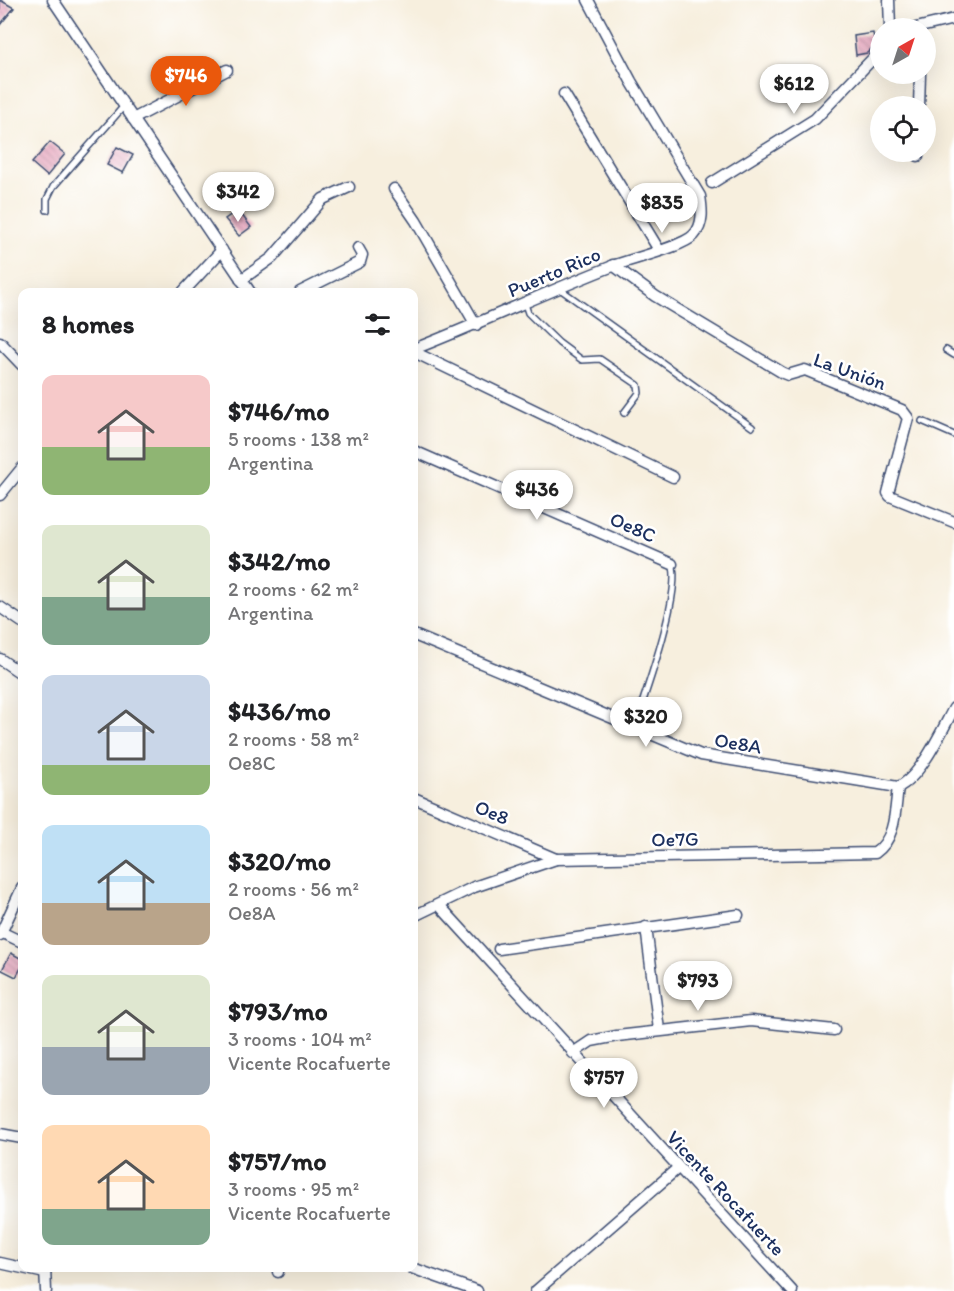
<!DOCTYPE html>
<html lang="en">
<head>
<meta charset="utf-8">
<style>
	body { margin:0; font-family:Itim,sans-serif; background:#f2f2f2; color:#202124; height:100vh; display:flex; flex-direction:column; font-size:22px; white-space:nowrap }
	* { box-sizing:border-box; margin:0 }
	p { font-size:20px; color:#757577 }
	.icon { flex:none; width:33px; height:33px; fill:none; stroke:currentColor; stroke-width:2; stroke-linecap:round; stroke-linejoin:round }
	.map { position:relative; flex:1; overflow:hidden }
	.drawer { position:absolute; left:18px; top:288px; width:400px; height:984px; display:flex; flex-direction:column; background:#fff; border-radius:12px; box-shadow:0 6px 24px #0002 }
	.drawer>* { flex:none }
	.needle { width:39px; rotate:39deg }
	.buttons { position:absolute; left:870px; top:18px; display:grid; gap:12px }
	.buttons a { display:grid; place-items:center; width:66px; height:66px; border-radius:50%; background:#fff; box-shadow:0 6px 24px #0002; font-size:30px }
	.price { position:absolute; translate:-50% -51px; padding:0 14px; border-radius:21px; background:#fff; color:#222; font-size:20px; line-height:39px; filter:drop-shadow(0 2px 3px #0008) }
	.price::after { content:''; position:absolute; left:50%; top:36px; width:18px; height:14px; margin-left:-9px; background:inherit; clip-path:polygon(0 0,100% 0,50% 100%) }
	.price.selected { background:#ea580c; color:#fff }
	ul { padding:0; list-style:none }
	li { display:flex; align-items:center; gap:18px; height:150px; padding:0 24px }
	li span { display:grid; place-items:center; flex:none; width:168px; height:120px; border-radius:12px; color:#555 }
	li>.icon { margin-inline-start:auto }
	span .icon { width:72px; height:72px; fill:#fffc; stroke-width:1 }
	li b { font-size:26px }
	h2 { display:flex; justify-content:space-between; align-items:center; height:72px; padding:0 24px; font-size:26px }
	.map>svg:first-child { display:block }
	.building { fill:url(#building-back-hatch) }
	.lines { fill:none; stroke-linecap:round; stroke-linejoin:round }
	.lane-casing { stroke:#3c4c71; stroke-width:8 }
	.street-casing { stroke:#3c4c71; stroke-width:13 }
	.lane { stroke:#fff; stroke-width:5 }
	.street { stroke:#fff; stroke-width:10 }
	.labels { text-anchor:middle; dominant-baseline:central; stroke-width:5; stroke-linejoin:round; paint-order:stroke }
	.street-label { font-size:20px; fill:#1b2f5e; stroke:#fff }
</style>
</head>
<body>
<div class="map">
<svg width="954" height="1291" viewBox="0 0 954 1291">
	<defs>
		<pattern id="building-back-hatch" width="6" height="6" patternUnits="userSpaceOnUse" patternTransform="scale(1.5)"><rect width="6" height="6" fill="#e9aac1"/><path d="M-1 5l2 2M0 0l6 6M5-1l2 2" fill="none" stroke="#bc8ba0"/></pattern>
	</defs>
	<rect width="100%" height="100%" fill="#fff"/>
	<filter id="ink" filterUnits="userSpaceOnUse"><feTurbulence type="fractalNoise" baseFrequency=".0167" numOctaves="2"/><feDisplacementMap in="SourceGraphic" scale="12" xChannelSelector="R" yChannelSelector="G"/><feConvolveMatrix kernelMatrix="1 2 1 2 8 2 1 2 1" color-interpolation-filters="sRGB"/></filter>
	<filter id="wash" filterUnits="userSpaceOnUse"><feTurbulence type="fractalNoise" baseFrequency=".008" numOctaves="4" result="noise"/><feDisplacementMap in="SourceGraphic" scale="24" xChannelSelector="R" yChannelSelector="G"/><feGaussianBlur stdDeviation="1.35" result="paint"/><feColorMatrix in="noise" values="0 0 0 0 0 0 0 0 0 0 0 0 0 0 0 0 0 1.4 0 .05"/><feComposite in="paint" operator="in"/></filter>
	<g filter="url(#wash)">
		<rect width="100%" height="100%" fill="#f7efde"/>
		<g id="blocks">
			<!-- building -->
			<g class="building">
				<polygon points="0,0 14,8 0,25"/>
				<polygon points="873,33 875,45 867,53 856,55 854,36"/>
				<polygon points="50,142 65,154 47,176 32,163"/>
				<polygon points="117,147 133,155 123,173 107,165"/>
				<polygon points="238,210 251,227 239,236 225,219"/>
				<polygon points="11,953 22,959 22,966 16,977 2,970"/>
			</g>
		</g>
	</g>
	<g filter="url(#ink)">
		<use href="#blocks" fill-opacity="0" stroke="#3c4c71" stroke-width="1.5"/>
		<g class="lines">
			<defs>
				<g id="lane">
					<polyline points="47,210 47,199 53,187 124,106"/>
					<polyline points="560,289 752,427"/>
					<polyline points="525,304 528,313 559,343 582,360 600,359 638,385 639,393 624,413"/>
					<polyline points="946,350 954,355"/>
					<polyline points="922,421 954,435"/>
					<path d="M 634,727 C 644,698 683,589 672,564"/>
				</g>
				<g id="street">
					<polyline points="53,0 250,292"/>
					<polyline points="889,0 890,28"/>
					<polyline points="916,28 954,19"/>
					<polyline points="564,94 659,250"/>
					<polyline points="919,106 920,74"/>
					<polyline points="133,119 227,70"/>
					<polyline points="918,156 918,152"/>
					<polyline points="712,183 815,119 880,51"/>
					<polyline points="394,189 416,221 476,325"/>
					<polyline points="613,265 655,296 783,373 788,375 805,370 902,410 908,418 888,493 890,496 954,522"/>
					<polyline points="241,280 272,258 323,199 349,187"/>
					<polyline points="183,292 222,250"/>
					<polyline points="300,292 360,262 362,255 358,248"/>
					<polyline points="0,342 22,365"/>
					<path d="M 414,349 C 481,323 546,292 613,266 C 631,259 683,247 694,235 C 704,224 702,209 700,196 L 631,81 L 588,0"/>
					<polyline points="414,352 673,477"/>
					<polyline points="414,451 672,564"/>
					<polyline points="0,495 22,468"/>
					<polyline points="0,607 22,622"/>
					<polyline points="414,635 701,755 898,787"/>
					<polyline points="0,659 22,674"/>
					<path d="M 898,787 C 921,777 942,730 954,708"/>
					<polyline points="414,798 556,859"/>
					<polyline points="439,905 792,1291"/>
					<path d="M 414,916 L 474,887 L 556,859 L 875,853 C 896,839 895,810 898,787"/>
					<polyline points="646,927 659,1030"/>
					<polyline points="1,932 22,942"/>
					<polyline points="0,935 22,888"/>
					<polyline points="499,949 738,915"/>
					<polyline points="573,1053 591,1041 617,1036 751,1021 834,1030"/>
					<polyline points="0,1134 22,1138"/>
					<polyline points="0,1263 45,1273"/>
					<polyline points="45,1268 46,1291"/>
					<polyline points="412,1268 477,1291"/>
					<polyline points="278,1272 278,1268"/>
					<polyline points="536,1291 678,1168"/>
				</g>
			</defs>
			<!-- lane casing -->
			<use href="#lane" class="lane-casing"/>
			<!-- street casing -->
			<use href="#street" class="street-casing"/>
			<!-- lane -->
			<use href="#lane" class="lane"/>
			<!-- street -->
			<use href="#street" class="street"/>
		</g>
	</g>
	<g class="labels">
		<!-- street labels -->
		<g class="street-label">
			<text transform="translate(554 272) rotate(-23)">Puerto Rico</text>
			<text transform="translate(850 371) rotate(20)">La Unión</text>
			<text transform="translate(633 527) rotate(24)">Oe8C</text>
			<text transform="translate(738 743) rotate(9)">Oe8A</text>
			<text transform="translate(492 812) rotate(23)">Oe8</text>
			<text transform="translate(675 839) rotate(-1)">Oe7G</text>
			<text transform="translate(726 1193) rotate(47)">Vicente Rocafuerte</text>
		</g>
	</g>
</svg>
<div class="buttons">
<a><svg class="needle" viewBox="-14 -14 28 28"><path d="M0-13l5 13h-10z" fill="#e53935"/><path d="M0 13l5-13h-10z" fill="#757577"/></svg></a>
<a><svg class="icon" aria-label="locate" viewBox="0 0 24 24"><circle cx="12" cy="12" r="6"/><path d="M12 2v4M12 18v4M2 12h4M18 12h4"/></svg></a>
</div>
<b class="price selected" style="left:186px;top:107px">$746</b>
<b class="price" style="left:794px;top:115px">$612</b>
<b class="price" style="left:238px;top:223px">$342</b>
<b class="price" style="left:662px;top:234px">$835</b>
<b class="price" style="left:537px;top:521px">$436</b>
<b class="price" style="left:646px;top:748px">$320</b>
<b class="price" style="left:698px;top:1012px">$793</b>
<b class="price" style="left:604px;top:1109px">$757</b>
<section class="drawer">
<h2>8 homes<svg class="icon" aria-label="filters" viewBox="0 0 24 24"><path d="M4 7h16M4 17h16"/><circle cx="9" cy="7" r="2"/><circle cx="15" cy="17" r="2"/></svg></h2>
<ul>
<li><span style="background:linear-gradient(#f6c9c9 60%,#8fb573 0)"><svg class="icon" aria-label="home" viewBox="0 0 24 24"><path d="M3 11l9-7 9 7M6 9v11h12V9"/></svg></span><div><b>$746/mo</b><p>5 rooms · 138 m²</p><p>Argentina</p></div></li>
<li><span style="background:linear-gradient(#dfe7d0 60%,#7fa58c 0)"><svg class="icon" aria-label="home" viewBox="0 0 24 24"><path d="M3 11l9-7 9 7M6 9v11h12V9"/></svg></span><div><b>$342/mo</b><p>2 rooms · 62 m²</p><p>Argentina</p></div></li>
<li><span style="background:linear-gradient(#c9d6e8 75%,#8fb573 0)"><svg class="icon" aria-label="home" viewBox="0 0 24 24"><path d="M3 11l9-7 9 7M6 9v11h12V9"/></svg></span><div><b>$436/mo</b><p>2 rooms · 58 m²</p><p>Oe8C</p></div></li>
<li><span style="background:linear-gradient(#bfe0f5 65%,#b9a48a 0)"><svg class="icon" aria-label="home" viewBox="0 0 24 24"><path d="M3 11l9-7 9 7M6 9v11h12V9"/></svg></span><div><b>$320/mo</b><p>2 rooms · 56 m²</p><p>Oe8A</p></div></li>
<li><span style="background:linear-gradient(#dfe7d0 60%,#9aa5b1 0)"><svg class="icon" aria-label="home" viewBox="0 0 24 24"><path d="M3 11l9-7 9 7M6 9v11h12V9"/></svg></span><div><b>$793/mo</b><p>3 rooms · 104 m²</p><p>Vicente Rocafuerte</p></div></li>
<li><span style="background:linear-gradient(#ffd9b3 70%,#7fa58c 0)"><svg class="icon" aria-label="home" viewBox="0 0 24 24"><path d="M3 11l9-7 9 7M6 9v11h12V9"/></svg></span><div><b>$757/mo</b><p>3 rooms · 95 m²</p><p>Vicente Rocafuerte</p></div></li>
</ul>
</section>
</div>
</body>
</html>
